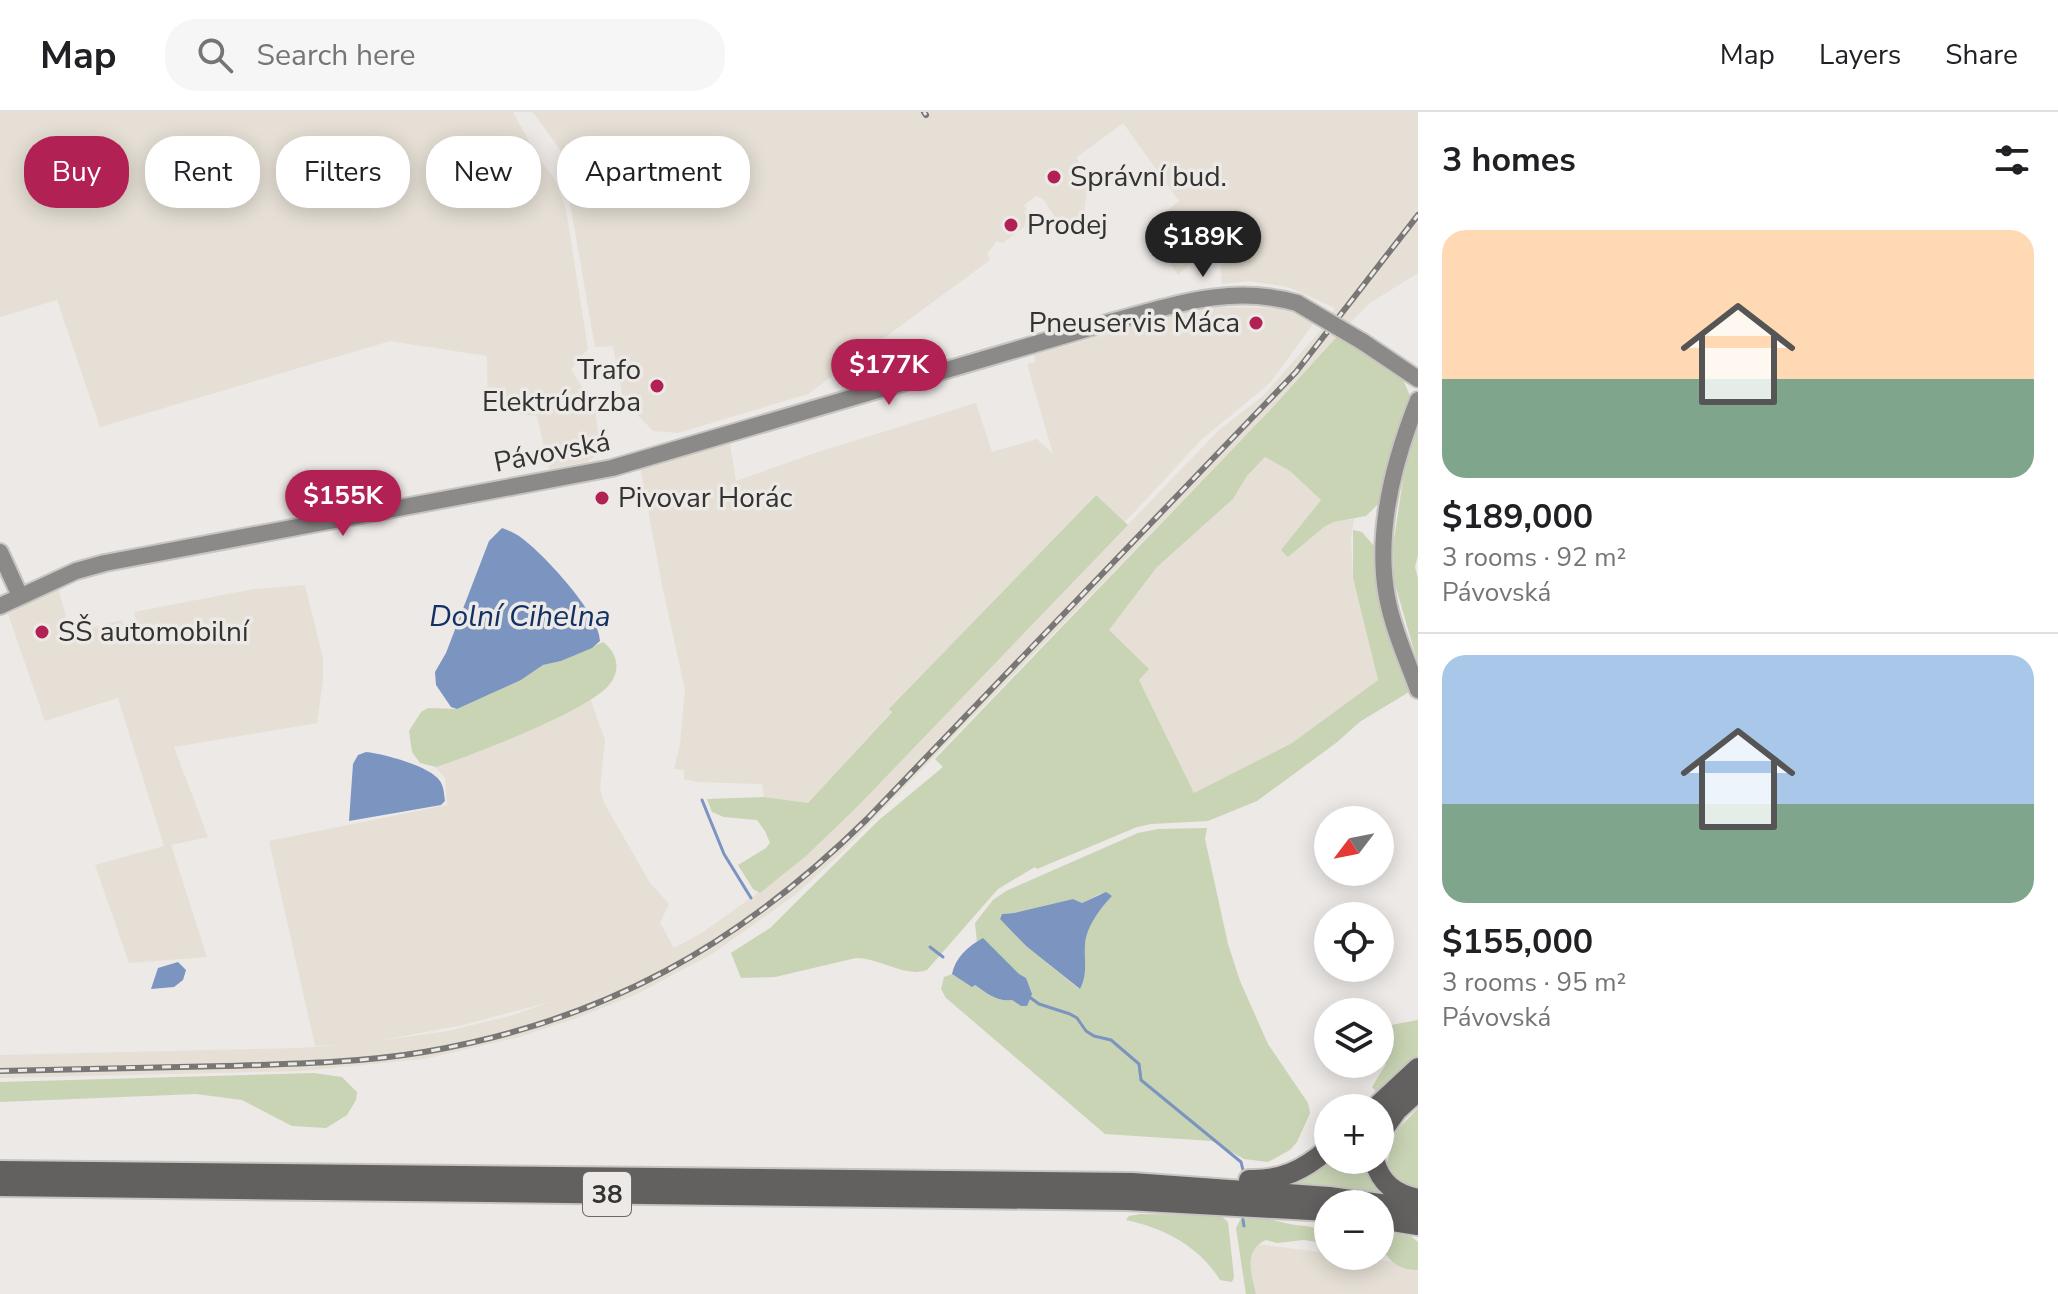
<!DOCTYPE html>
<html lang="en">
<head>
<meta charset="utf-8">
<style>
	body { margin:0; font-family:"Nunito Sans",sans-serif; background:#f6f6f6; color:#202124; height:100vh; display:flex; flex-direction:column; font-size:30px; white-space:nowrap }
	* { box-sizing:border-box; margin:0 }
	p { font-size:26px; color:#757577 }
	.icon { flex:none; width:44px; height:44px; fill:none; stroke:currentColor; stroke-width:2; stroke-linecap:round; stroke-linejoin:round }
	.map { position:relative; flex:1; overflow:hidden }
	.details { display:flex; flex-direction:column; background:#fff; width:640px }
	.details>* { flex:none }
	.guide { position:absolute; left:24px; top:24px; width:760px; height:72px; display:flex; gap:16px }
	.needle { width:52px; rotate:238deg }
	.fabs { position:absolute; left:1314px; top:694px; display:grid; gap:16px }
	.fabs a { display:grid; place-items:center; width:80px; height:80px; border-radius:50%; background:#fff; box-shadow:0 4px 20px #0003; font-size:40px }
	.price { position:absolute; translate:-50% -68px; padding:0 18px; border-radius:28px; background:#b12153; color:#fff; font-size:26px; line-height:52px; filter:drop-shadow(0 2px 4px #0008) }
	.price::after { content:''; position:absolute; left:50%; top:48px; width:24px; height:18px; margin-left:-12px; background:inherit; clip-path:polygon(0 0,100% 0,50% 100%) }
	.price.active { background:#222; color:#fff }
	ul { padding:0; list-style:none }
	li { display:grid; align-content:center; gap:16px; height:424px; padding:0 24px }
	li+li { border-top:2px solid #e0e0e0 }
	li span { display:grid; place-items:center; height:248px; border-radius:24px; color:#555 }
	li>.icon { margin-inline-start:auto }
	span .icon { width:144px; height:144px; fill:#fffc; stroke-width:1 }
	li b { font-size:34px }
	h2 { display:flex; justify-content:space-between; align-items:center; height:96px; padding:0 24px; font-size:34px }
	.tag { padding:0 28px; border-radius:32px; background:#fff; box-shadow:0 4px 20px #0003; font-size:28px; line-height:72px }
	.tag.active { background:#b12153; color:#fff }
	header { display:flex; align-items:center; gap:48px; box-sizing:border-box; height:112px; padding:0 40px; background:#fff; border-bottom:2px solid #e0e0e0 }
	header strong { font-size:38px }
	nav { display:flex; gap:44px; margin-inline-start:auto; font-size:28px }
	.search { width:560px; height:72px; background:#f6f6f6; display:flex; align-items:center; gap:20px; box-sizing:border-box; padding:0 28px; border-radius:32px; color:#757577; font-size:30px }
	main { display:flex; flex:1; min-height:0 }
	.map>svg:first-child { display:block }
	.built { fill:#e5dfd5; fill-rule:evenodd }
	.green { fill:#c9d4b4; fill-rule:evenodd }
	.water { fill:#7b94c0 }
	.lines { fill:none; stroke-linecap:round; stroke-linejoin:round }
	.stream { stroke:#7b94c0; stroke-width:3 }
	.secondary-casing { stroke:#c7c5c2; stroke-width:20 }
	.highway-casing { stroke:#c7c5c2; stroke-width:24 }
	.secondary { stroke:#8c8989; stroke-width:16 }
	.highway { stroke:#636060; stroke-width:20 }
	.rail-casing { stroke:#787775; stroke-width:6 }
	.rail { stroke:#ece9e6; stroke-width:3; stroke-dasharray:9; stroke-linecap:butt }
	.secondary-bridge-casing { stroke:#c7c5c2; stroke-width:20; stroke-linecap:butt }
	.secondary-bridge { stroke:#8c8989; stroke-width:16 }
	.poi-dot { fill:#b12153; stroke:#ece9e6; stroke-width:3 }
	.labels { text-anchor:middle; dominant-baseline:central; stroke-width:7; stroke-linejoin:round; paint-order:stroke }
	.shield { fill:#ece9e6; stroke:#6a6a67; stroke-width:2 }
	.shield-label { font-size:26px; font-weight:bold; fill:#333331 }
	.poi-label { font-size:28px; fill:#333331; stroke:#ece9e6; text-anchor:start }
	.street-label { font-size:28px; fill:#333331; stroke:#ece9e6 }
	.water-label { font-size:30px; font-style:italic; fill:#133065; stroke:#ece9e6 }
</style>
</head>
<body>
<header>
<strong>Map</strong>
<div class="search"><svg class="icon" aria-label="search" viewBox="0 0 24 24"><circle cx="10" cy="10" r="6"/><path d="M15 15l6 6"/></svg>Search here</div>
<nav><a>Map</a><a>Layers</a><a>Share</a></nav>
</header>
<main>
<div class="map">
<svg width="1418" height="1182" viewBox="0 0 1418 1182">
	<rect width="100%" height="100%" fill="#ece9e6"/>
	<!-- built -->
	<g class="built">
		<polygon points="0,0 513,0 534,39 556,69 566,98 588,237 571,257 595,297 600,336 595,344 587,350 549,357 537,304 488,299 487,244 390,229 100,315 57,188 0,205"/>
		<path d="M 533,0 L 1418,0 L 1418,161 L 1370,191 L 1332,229 L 1272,296 L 840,742 L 795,783 L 712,842 L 637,882 L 577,906 L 516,926 L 424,947 L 302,959 L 0,966 L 0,943 L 299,936 L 352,932 L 315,934 L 269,729 L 447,693 L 445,666 L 429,648 L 590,586 L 605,628 L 600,676 L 604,691 L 650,771 L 669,792 L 660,811 L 674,836 L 702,821 L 783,763 L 858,694 L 1219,318 L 1262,285 L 1320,219 L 1335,196 L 1288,175 L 1249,169 L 1222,172 L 1220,146 L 1227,145 L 1226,135 L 1240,106 L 1178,163 L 1150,121 L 1156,108 L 1179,89 L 1123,11 L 1077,45 L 1079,51 L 1089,66 L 1081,118 L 1063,117 L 1043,87 L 1036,84 L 1024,93 L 1027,97 L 1024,100 L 1027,104 L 1024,115 L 1003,131 L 997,129 L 987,142 L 990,148 L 808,282 L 678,321 L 653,319 L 629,294 L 622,281 L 613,234 L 595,235 L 561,39 ZM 553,889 L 510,904 L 448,919 L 377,929 L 463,913 Z"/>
		<polygon points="1215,195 1282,196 1308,207 1313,212 1270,271 1202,327 1125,410 1095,383 890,597 892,599 808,691 764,685 762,672 697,670 684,667 684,658 674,657 680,632 685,578 662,473 640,354 730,332 736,369 815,341 976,291 992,340 1037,327 1053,342 1027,252 1035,250 1034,243 1199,196"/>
		<polygon points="1265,345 1290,359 1321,388 1281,438 1334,410 1354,407 1351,429 1353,466 1378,568 1292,631 1194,681 1139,568 1109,518 1157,455 1233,387 1247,364"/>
		<polygon points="305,473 323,546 323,567 317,611 174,635 208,725 171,733 207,845 129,851 95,753 164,734 118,586 45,609 8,502 58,476 71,521 122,508 125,521 138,518 134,500 254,477"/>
		<polygon points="1239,1130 1328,1141 1328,1144 1349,1144 1418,1153 1418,1182 1248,1182"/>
	</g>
	<!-- green -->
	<g class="green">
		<path d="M 1339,222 L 1401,263 L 1410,284 L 1391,340 L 1382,388 L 1366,404 L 1334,410 L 1324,415 L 1288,445 L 1281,438 L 1321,388 L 1290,359 L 1265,345 L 1247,364 L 1233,387 L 1157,455 L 1109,518 L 1149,557 L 1139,568 L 1194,681 L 1292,631 L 1378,568 L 1353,466 L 1353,418 L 1362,420 L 1374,434 L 1386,513 L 1409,580 L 1361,609 L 1336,631 L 1257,689 L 1208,709 L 1151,712 L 1137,715 L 1037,757 L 1035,755 L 998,777 L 927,858 C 905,866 881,846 856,846 L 775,865 L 741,866 L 731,841 L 770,816 L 879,708 L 943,655 L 935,647 L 1272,296 Z"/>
		<polygon points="1418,311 1418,443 1415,455 1418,466 1418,552 1394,469 1393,434 1407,341"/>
		<polygon points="1096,383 1128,413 858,694 806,744 760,781 753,777 738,753 766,736 770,731 765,719 757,708 724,705 712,700 707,687 764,685 808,691 892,600 889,597"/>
		<path d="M 603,530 C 618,541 621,559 609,573 C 588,599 472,643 436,655 L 420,651 L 412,640 L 409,619 L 421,600 L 428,596 L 457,597 L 521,568 L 543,553 L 561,549 Z"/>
		<path d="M 1207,716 L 1205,727 L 1228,832 L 1240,869 L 1268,932 L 1308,991 L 1310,1001 L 1297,1030 L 1290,1038 L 1268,1050 L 1244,1047 L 1212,1029 L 1105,1022 L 946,886 L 941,877 L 944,865 L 952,862 L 971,874 L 975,873 C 988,882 996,890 1012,888 L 1021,894 L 1019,863 L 983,827 L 977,830 L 975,811 L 993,788 L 1006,779 L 1138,721 L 1158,717 ZM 1100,782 L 1112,784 C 1100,797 1086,815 1085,833 C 1084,850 1088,861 1079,877 L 1026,834 L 1000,806 L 1002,802 L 1014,801 L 1073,787 L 1082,791 Z"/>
		<polygon points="1418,908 1418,943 1377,981 1372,975 1386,952 1380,933 1380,915"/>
		<polygon points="314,961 342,965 357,980 356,988 347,1003 326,1016 292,1014 242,988 196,982 0,990 0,970"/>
		<polygon points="1418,996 1418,1077 1396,1067 1387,1051 1396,1019"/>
		<polygon points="1329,1048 1368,1048 1381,1078 1380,1083 1295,1072"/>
		<path d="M 1140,1102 L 1220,1103 L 1228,1110 L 1234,1165 L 1232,1170 L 1220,1168 C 1199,1134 1164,1116 1126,1108 L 1129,1104 Z"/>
		<path d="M 1257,1105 C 1269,1106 1279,1110 1290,1112 C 1305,1115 1314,1113 1328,1122 L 1328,1132 L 1304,1128 L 1277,1131 L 1266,1128 C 1243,1138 1251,1161 1256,1182 L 1246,1182 L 1236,1116 L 1240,1108 Z"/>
		<path d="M 1396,1121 L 1411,1124 L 1418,1130 L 1418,1158 C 1399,1158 1388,1150 1381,1132 L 1387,1125 Z"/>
	</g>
	<!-- water -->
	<g class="water">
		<path d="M 502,416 C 508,418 514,421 519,424 C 542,440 600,502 600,529 L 592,536 L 561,549 L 543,553 L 521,568 L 457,597 L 451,595 L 436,573 L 435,560 L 446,541 L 489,429 Z"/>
		<path d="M 366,640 C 384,642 430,654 440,669 C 444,675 444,682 445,689 L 441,693 L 349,709 L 353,652 L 358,643 Z"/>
		<path d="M 1106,780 L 1112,784 C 1100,797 1086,815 1085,833 C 1084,850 1088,861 1080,877 L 1026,834 L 1000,807 L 1002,802 L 1014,801 L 1073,787 L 1082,791 Z"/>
		<path d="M 983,826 L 1019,862 L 1026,866 L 1032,882 L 1027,894 L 1021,894 L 1012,888 C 997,890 988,882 975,873 L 972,875 L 952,862 C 955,846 968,834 983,826 Z"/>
		<polygon points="178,850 186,858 183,868 174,875 151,877 158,856"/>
	</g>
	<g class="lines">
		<!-- stream -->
		<g class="stream">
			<polyline points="702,688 724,742 751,786"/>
			<polyline points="930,835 943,845"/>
			<polyline points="1028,884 1039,892 1070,902 1077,906 1086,919 1094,924 1111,928 1139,952 1141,968 1241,1050 1244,1062"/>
			<polyline points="1242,1102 1244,1114"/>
		</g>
		<defs>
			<g id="secondary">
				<polyline points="1363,230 1418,267"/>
				<path d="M 1418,288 C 1394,348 1375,420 1387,485 C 1393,517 1407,548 1418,578"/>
				<polyline points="0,440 20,484"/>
				<path d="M 0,494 L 76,459 L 105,451 L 612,356 L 1110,210 C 1174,193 1231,172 1297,191"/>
			</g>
			<g id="highway">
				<polyline points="1375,996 1418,956"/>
				<polyline points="1380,1022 1397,998 1418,979"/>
				<path d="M 1374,1048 C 1381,1072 1395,1082 1418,1087"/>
				<polyline points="0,1059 1132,1071 1329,1085 1418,1097"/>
				<path d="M 1249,1068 C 1281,1069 1304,1058 1328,1037"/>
				<polyline points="0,1074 1127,1088 1328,1099"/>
				<polyline points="1380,1107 1418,1113"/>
			</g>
		</defs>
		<!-- secondary casing -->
		<use href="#secondary" class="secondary-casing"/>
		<!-- highway casing -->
		<use href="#highway" class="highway-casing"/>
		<!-- secondary -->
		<use href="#secondary" class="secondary"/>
		<!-- highway -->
		<use href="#highway" class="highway"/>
		<defs>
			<g id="rail">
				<polyline points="924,0 926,3"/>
				<path d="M 0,959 C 75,957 150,955 224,954 C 291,952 358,951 424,940 C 604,909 738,834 867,707 L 1296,260 L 1418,103"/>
			</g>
		</defs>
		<!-- rail casing -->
		<use href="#rail" class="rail-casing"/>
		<!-- rail -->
		<use href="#rail" class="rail"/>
		<defs>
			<polyline id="secondary-bridge" points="1297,191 1363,230"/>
		</defs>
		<!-- secondary-bridge casing -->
		<use href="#secondary-bridge" class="secondary-bridge-casing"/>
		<!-- secondary-bridge -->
		<use href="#secondary-bridge" class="secondary-bridge"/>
	</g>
	<!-- markers -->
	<g class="poi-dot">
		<circle cx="1054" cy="65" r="8"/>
		<circle cx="1011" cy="113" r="8"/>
		<circle cx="1256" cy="211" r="8"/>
		<circle cx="657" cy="274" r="8"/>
		<circle cx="602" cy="386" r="8"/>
		<circle cx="42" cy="520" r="8"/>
	</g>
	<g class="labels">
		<!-- shield labels -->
		<rect class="shield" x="583" y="1060" width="48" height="44" rx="6"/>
		<g class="shield-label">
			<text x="607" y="1082">38</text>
		</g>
		<!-- poi labels -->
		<g class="poi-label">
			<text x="1070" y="65">Správní bud.</text>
			<text x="1027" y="113">Prodej</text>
			<text x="1240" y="211" text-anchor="end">Pneuservis Máca</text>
			<text x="641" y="258" text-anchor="end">Trafo<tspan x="641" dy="32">Elektrúdrzba</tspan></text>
			<text x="618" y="386">Pivovar Horác</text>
			<text x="58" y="520">SŠ automobilní</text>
		</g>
		<!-- street labels -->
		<g class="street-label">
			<text transform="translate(552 340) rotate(-11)">Pávovská</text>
		</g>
		<!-- water labels -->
		<g class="water-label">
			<text x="520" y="504">Dolní Cihelna</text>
		</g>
	</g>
</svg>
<div class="fabs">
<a><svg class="needle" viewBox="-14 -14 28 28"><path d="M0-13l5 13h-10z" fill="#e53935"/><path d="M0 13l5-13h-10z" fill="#757577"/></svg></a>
<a><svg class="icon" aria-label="locate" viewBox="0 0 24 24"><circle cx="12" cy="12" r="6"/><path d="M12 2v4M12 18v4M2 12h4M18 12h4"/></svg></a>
<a><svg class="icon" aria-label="layers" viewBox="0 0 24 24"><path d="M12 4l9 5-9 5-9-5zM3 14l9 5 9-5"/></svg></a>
<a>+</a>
<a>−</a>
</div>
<b class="price active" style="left:1203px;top:167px">$189K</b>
<b class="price" style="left:889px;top:295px">$177K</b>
<b class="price" style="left:343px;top:426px">$155K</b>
<div class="guide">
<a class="tag active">Buy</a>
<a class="tag">Rent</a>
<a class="tag">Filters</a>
<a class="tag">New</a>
<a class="tag">Apartment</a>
</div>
</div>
<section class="details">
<h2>3 homes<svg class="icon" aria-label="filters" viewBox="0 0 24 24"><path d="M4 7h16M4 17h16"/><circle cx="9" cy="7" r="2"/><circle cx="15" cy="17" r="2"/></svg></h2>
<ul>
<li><span style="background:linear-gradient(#ffd9b3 60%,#7fa58c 0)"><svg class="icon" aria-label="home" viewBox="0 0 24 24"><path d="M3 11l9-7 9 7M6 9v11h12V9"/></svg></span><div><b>$189,000</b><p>3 rooms · 92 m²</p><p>Pávovská</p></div></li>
<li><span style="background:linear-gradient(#a9c7e8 60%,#7fa58c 0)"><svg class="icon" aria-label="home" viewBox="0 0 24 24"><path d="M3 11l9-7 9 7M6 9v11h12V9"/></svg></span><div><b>$155,000</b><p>3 rooms · 95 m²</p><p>Pávovská</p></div></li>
</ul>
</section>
</main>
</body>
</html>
